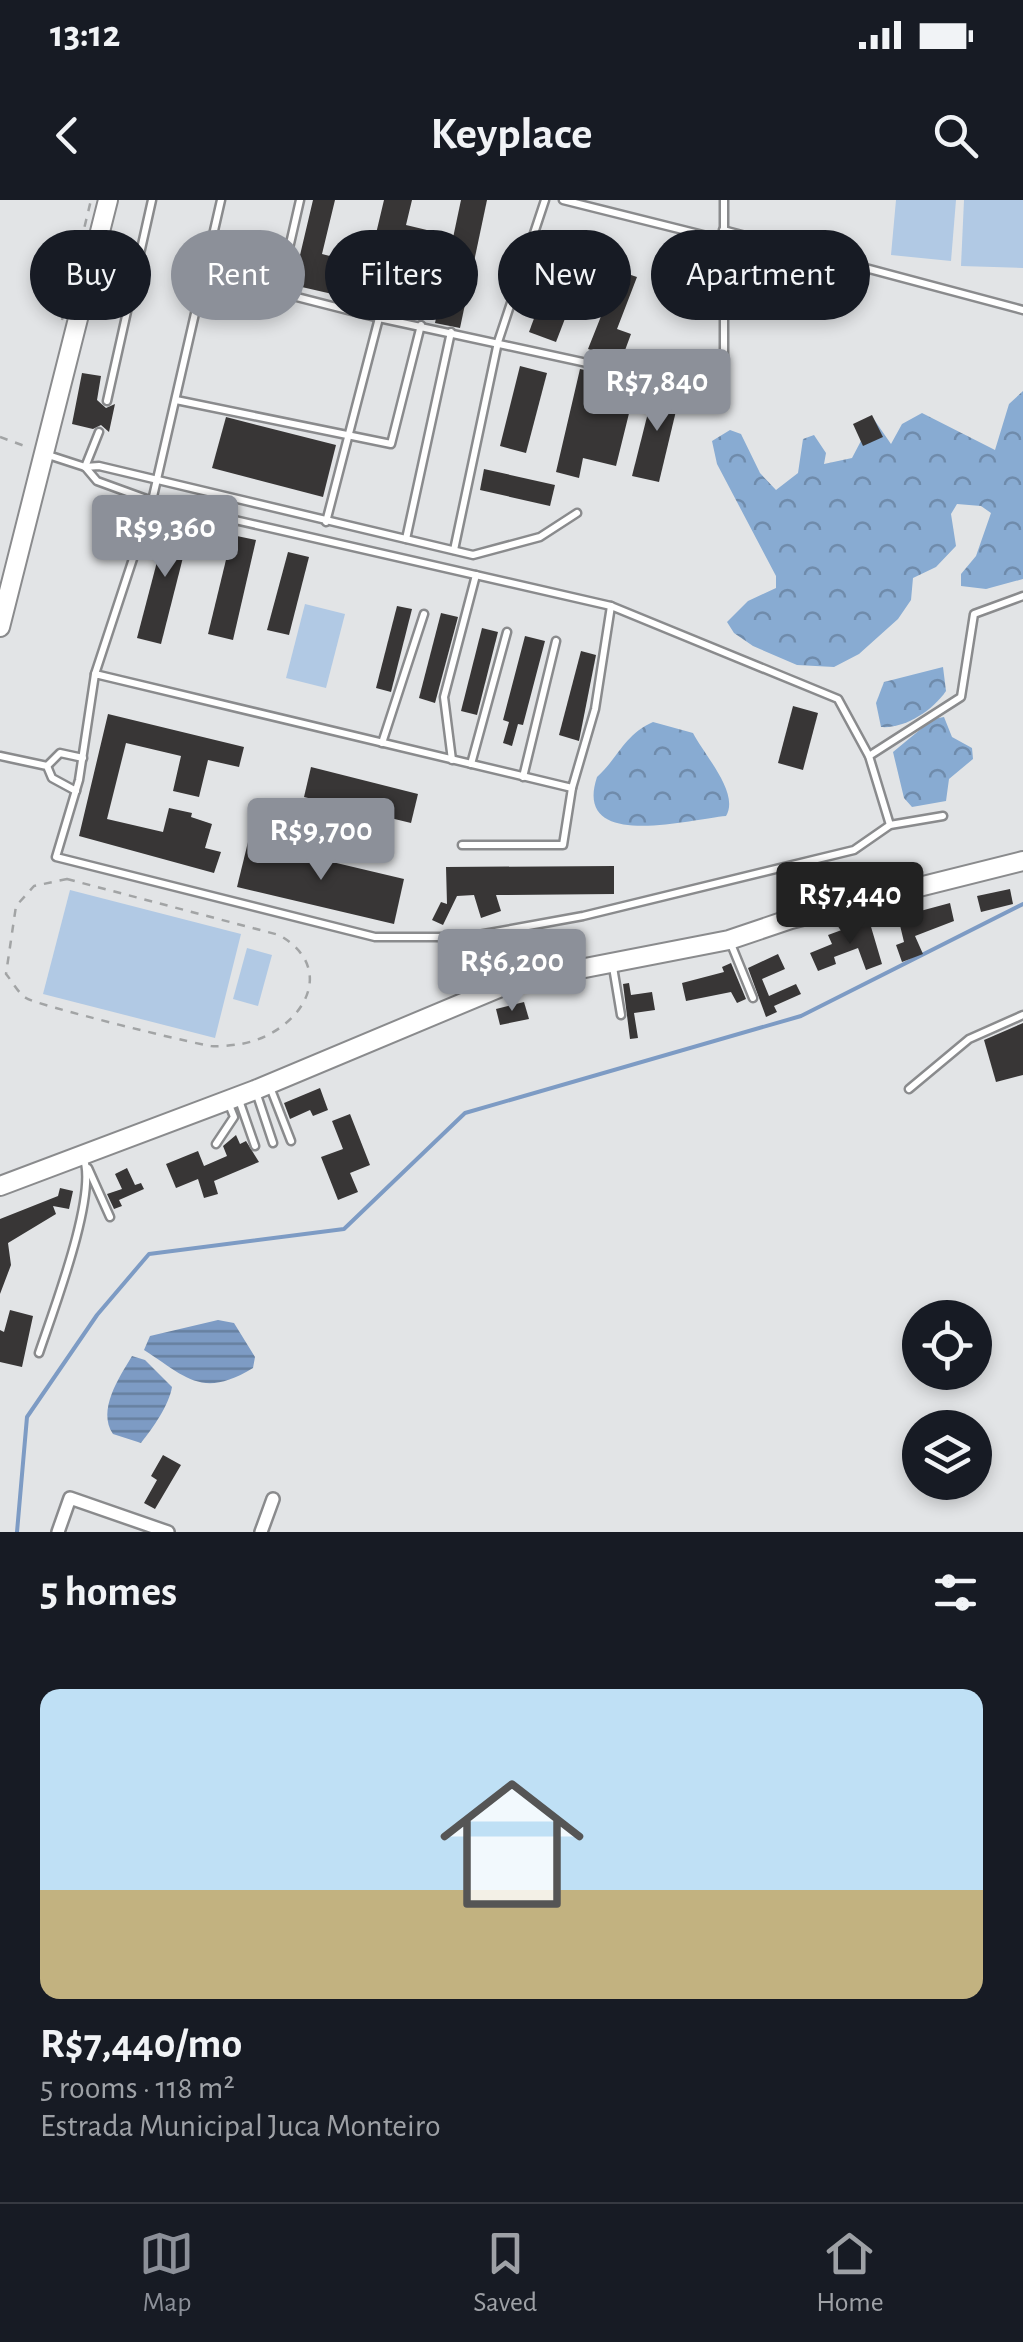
<!DOCTYPE html>
<html lang="en">
<head>
<meta charset="utf-8">
<style>
	body { margin:0; font-family:"Alegreya Sans",sans-serif; background:#20242c; color:#f1f3f6; height:100vh; display:flex; flex-direction:column; font-size:38px; white-space:nowrap }
	* { box-sizing:border-box; margin:0 }
	p { font-size:32px; color:#9ea1a6 }
	.icon { flex:none; width:55px; height:55px; fill:none; stroke:currentColor; stroke-width:2; stroke-linecap:round; stroke-linejoin:round }
	.map { position:relative; height:1332px; overflow:hidden }
	.details { display:flex; flex-direction:column; background:#171b24; flex:1 }
	.details>* { flex:none }
	.guide { position:absolute; left:30px; top:30px; width:965px; height:90px; display:flex; gap:20px }
	.fabs { position:absolute; left:902px; top:1100px; display:grid; gap:20px }
	.fabs a { display:grid; place-items:center; width:90px; height:90px; border-radius:50%; background:#171b24; box-shadow:0 5px 15px #0003; font-size:50px }
	.price { position:absolute; translate:-50% -85px; padding:0 22px; border-radius:10px; background:#8c9099; color:#fff; font-size:32px; line-height:65px; filter:drop-shadow(0 2px 5px #0008) }
	.price::after { content:''; position:absolute; left:50%; top:60px; width:30px; height:22px; margin-left:-15px; background:inherit; clip-path:polygon(0 0,100% 0,50% 100%) }
	.price.selected { background:#222; color:#fff }
	ul { padding:0; list-style:none }
	li { display:grid; align-content:center; gap:20px; height:530px; padding:0 40px }
	li+li { border-top:2px solid #363941 }
	li span { display:grid; place-items:center; height:310px; border-radius:20px; color:#555 }
	li>.icon { margin-inline-start:auto }
	span .icon { width:180px; height:180px; fill:#fffc; stroke-width:1 }
	li b { font-size:42px }
	h2 { display:flex; justify-content:space-between; align-items:center; height:120px; padding:0 40px; font-size:42px }
	.pill { padding:0 35px; border-radius:45px; background:#171b24; box-shadow:0 5px 15px #0003; font-size:35px; line-height:90px }
	.pill.selected { background:#8c9099; color:#fff }
	.status { display:flex; justify-content:space-between; align-items:center; height:70px; padding:0 50px; background:#171b24; direction:ltr }
	.status svg { height:28px; fill:currentColor }
	header { display:flex; justify-content:space-between; align-items:center; height:130px; padding:0 40px; background:#171b24; font-size:45px; font-weight:600 }
	.tab-bar { display:flex; justify-content:space-around; align-items:center; height:140px; border-top:2px solid #363941; background:#171b24; font-size:28px; color:#9ea1a6 }
	.tab-bar a { display:grid; justify-items:center; gap:5px }
	.tab-bar .selected { color:#8c9099 }
	.map>svg:first-child { display:block }
	.grass { fill:#b1c9e4 }
	.forest { fill:url(#forest-crowns) }
	.water { fill:url(#water-rules) }
	.lines { fill:none; stroke-linecap:round; stroke-linejoin:round }
	.stream { stroke:#7d9bc4; stroke-width:4 }
	.building { fill:#383636 }
	.lane-casing { stroke:#8a8b8d; stroke-width:11 }
	.street-casing { stroke:#8a8b8d; stroke-width:16 }
	.secondary-casing { stroke:#8a8b8d; stroke-width:22 }
	.path { stroke:#a2a4a5; stroke-width:2.5; stroke-dasharray:8 8; stroke-linecap:butt }
	.lane { stroke:#fff; stroke-width:6 }
	.street { stroke:#fff; stroke-width:11 }
	.secondary { stroke:#fff; stroke-width:18 }
</style>
</head>
<body>
<div class="status"><b>13:12</b><svg viewBox="0 0 49 12"><path d="M0 12V9h3v3zM5 12V6h3v6zM10 12V3h3v9zM15 12V0h3v12zM26 1h20v11H26zM47 4h2v5h-2z"/></svg></div>
<header><svg class="icon" aria-label="back" viewBox="0 0 24 24"><path d="M15 5l-7 7 7 7"/></svg>Keyplace<svg class="icon" aria-label="search" viewBox="0 0 24 24"><circle cx="10" cy="10" r="6"/><path d="M15 15l6 6"/></svg></header>
<div class="map">
<svg width="1023" height="1332" viewBox="0 0 1023 1332">
	<defs>
		<pattern id="forest-crowns" width="20" height="18" patternUnits="userSpaceOnUse" patternTransform="scale(2.5)"><rect width="20" height="18" fill="#88abd2"/><path d="M2 6a3 3 0 1 1 6 0M12 15a3 3 0 1 1 6 0" fill="none" stroke="#6f8bab"/></pattern>
		<pattern id="water-rules" width="6" height="5" patternUnits="userSpaceOnUse" patternTransform="scale(2.5)"><rect width="6" height="5" fill="#7d9bc4"/><path d="M0 2.5h6" fill="none" stroke="#677f9f"/></pattern>
	</defs>
	<rect width="100%" height="100%" fill="#e2e4e6"/>
	<!-- grass -->
	<g class="grass">
		<polygon points="896,0 956,0 951,61 891,55"/>
		<polygon points="964,0 1023,0 1023,68 961,66"/>
		<polygon points="305,404 345,414 326,488 286,478"/>
		<polygon points="70,690 241,734 215,838 43,794"/>
		<polygon points="247,748 272,755 258,806 233,799"/>
	</g>
	<!-- forest -->
	<g class="forest">
		<polygon points="1023,191 1023,379 986,389 961,386 961,374 976,356 991,313 981,306 957,304 951,314 956,346 936,367 913,378 911,400 898,419 859,454 834,467 797,465 753,446 734,433 727,422 748,401 776,388 776,376 717,264 712,241 730,230 741,234 760,273 776,290 798,273 803,239 814,235 826,253 824,264 852,258 873,218 891,244 902,224 922,213 995,250 1009,204"/>
		<path d="M 943,467 L 946,491 C 933,510 905,529 881,527 L 876,503 L 884,482 Z"/>
		<polygon points="944,517 952,537 972,548 973,559 949,579 946,601 912,607 904,598 893,552 933,519"/>
		<path d="M 653,522 L 693,533 C 704,555 740,593 726,616 C 690,619 572,652 597,577 C 619,557 624,535 653,522 Z"/>
	</g>
	<!-- water -->
	<g class="water">
		<path d="M 218,1120 L 234,1123 L 255,1157 L 253,1168 C 202,1199 186,1177 144,1150 L 150,1136 Z"/>
		<path d="M 132,1156 L 145,1160 L 172,1187 C 169,1205 153,1228 141,1243 L 113,1234 C 97,1210 119,1178 132,1156 Z"/>
	</g>
	<g class="lines">
		<!-- stream -->
		<polyline class="stream" points="17,1332 27,1217 97,1115 149,1054 344,1029 465,913 801,816 1023,704"/>
	</g>
	<!-- building -->
	<g class="building">
		<polygon points="313,0 335,0 322,54 349,61 341,96 293,85"/>
		<polygon points="384,0 412,0 406,25 431,31 417,91 391,85 386,107 360,101"/>
		<polygon points="461,0 487,0 460,128 435,123"/>
		<polygon points="553,67 581,77 556,142 529,132"/>
		<polygon points="619,71 637,77 617,129 631,134 624,153 609,149 606,155 588,149"/>
		<polygon points="520,166 547,173 526,253 500,246"/>
		<polygon points="580,169 637,181 616,266 583,258 579,278 556,272"/>
		<polygon points="82,173 101,176 97,200 106,208 115,204 109,232 101,225 93,229 72,224"/>
		<polygon points="655,185 681,190 659,282 632,276"/>
		<polygon points="872,215 883,237 863,246 853,224"/>
		<polygon points="226,217 336,245 323,297 212,268"/>
		<polygon points="484,269 555,285 550,306 480,290"/>
		<polygon points="169,316 192,322 161,444 137,438"/>
		<polygon points="232,335 256,340 233,440 208,434"/>
		<polygon points="288,352 309,357 289,435 267,430"/>
		<polygon points="397,406 412,409 391,492 376,488"/>
		<polygon points="441,413 458,417 435,503 419,498"/>
		<polygon points="482,428 498,432 477,515 461,511"/>
		<polygon points="525,436 545,441 523,525 518,524 512,546 503,543 509,522 503,520"/>
		<polygon points="581,451 596,455 579,541 559,535"/>
		<polygon points="793,506 818,513 803,570 778,563"/>
		<polygon points="108,514 244,547 239,567 208,560 199,597 173,591 181,556 126,543 107,619 163,632 169,608 192,613 191,617 212,624 205,648 221,652 214,673 79,636"/>
		<polygon points="311,567 418,594 411,623 304,597"/>
		<polygon points="248,642 404,679 394,724 237,687"/>
		<polygon points="614,666 614,694 496,695 501,711 481,718 474,695 457,696 443,725 432,720 441,702 447,704 446,667"/>
		<polygon points="1010,689 1013,704 981,712 977,696"/>
		<polygon points="950,703 954,721 915,736 923,754 902,762 896,745 904,742 898,717"/>
		<polygon points="869,720 882,764 866,770 858,748 834,757 836,764 818,771 810,753 832,744 828,735"/>
		<polygon points="778,754 785,769 762,779 769,796 796,784 801,794 774,806 777,812 766,817 748,768"/>
		<polygon points="731,763 746,799 737,803 731,792 686,801 682,783 724,772 722,767"/>
		<polygon points="629,783 631,795 652,792 655,810 634,813 638,838 630,839 623,784"/>
		<polygon points="524,802 529,819 500,825 496,809"/>
		<polygon points="1023,823 1023,875 996,882 984,840"/>
		<polygon points="320,888 328,910 313,916 310,910 290,919 284,903"/>
		<polygon points="350,914 370,965 350,973 358,992 338,1000 321,957 343,949 332,921"/>
		<polygon points="236,935 240,944 246,941 259,962 214,981 218,994 204,998 198,979 176,988 166,964 198,951 204,966 227,956 223,946"/>
		<polygon points="127,968 135,985 141,983 144,989 119,1000 122,1006 114,1009 107,994 122,989 115,974"/>
		<polygon points="60,988 73,991 69,1009 53,1006 56,1014 8,1043 11,1065 0,1094 0,1019 58,996"/>
		<polygon points="10,1110 33,1116 22,1167 0,1162 0,1130 4,1132"/>
		<polygon points="163,1255 181,1265 155,1309 144,1303 157,1280 151,1276"/>
	</g>
	<g class="lines">
		<defs>
			<g id="lane">
				<polyline points="563,0 723,40"/>
				<polyline points="723,30 1023,110"/>
				<polyline points="203,73 379,118 716,191 724,167 724,0"/>
				<polyline points="279,92 300,0"/>
				<polyline points="86,95 128,105"/>
				<polyline points="176,200 391,244 421,125"/>
				<polyline points="107,201 152,0"/>
				<polyline points="45,254 85,267 99,266 473,355 540,337 577,313"/>
				<polyline points="85,267 99,232"/>
				<polyline points="86,268 97,281 152,301 221,0"/>
				<polyline points="326,322 379,118"/>
				<polyline points="406,339 451,132"/>
				<polyline points="454,350 498,142 545,0"/>
				<polyline points="611,406 595,509 572,588 95,474 79,580 56,657 375,737 467,737 583,716 854,650 890,625 943,616"/>
				<polyline points="95,474 152,301 611,406 838,499 869,556 890,625"/>
				<polyline points="382,543 424,414"/>
				<polyline points="0,556 47,566 52,578 76,591"/>
				<polyline points="869,556 961,497 974,414 1023,396"/>
				<polyline points="452,560 444,497 476,375"/>
				<polyline points="471,564 507,432"/>
				<polyline points="47,566 60,553 83,558"/>
				<polyline points="523,577 556,441"/>
				<polyline points="462,645 563,645 572,588"/>
				<polyline points="731,744 753,798"/>
				<polyline points="613,767 621,815"/>
				<polyline points="270,887 291,941"/>
				<polyline points="909,889 969,839 1023,815"/>
				<polyline points="256,892 273,943"/>
				<polyline points="239,900 255,946"/>
				<polyline points="216,944 234,917 228,902"/>
				<polyline points="88,968 110,1017"/>
				<path d="M 39,1153 C 52,1114 99,992 83,957"/>
			</g>
			<g id="street">
				<polyline points="58,1332 70,1298 168,1332"/>
				<polyline points="261,1332 273,1299"/>
			</g>
			<g id="secondary">
				<polyline points="0,427 108,0"/>
				<polyline points="0,986 255,890 513,782 729,740 791,719 1023,661"/>
			</g>
		</defs>
		<!-- lane casing -->
		<use href="#lane" class="lane-casing"/>
		<!-- street casing -->
		<use href="#street" class="street-casing"/>
		<!-- secondary casing -->
		<use href="#secondary" class="secondary-casing"/>
		<!-- path -->
		<g class="path">
			<polyline points="62,120 91,0"/>
			<polyline points="0,237 30,248"/>
			<path d="M 67,679 L 279,735 C 342,771 298,834 241,844 C 232,845 220,847 211,846 C 190,843 36,805 26,798 C 18,793 12,781 6,774 L 16,706 L 34,686 Z"/>
		</g>
		<!-- lane -->
		<use href="#lane" class="lane"/>
		<!-- street -->
		<use href="#street" class="street"/>
		<!-- secondary -->
		<use href="#secondary" class="secondary"/>
	</g>
</svg>
<div class="fabs">
<a><svg class="icon" aria-label="locate" viewBox="0 0 24 24"><circle cx="12" cy="12" r="6"/><path d="M12 2v4M12 18v4M2 12h4M18 12h4"/></svg></a>
<a><svg class="icon" aria-label="layers" viewBox="0 0 24 24"><path d="M12 4l9 5-9 5-9-5zM3 14l9 5 9-5"/></svg></a>
</div>
<b class="price" style="left:657px;top:234px">R$7,840</b>
<b class="price" style="left:165px;top:380px">R$9,360</b>
<b class="price" style="left:321px;top:683px">R$9,700</b>
<b class="price selected" style="left:850px;top:747px">R$7,440</b>
<b class="price" style="left:512px;top:814px">R$6,200</b>
<div class="guide">
<a class="pill">Buy</a>
<a class="pill selected">Rent</a>
<a class="pill">Filters</a>
<a class="pill">New</a>
<a class="pill">Apartment</a>
</div>
</div>
<section class="details">
<h2>5 homes<svg class="icon" aria-label="filters" viewBox="0 0 24 24"><path d="M4 7h16M4 17h16"/><circle cx="9" cy="7" r="2"/><circle cx="15" cy="17" r="2"/></svg></h2>
<ul>
<li><span style="background:linear-gradient(#bfe0f5 65%,#c2b280 0)"><svg class="icon" aria-label="home" viewBox="0 0 24 24"><path d="M3 11l9-7 9 7M6 9v11h12V9"/></svg></span><div><b>R$7,440/mo</b><p>5 rooms · 118 m²</p><p>Estrada Municipal Juca Monteiro</p></div></li>
</ul>
</section>
<nav class="tab-bar">
<a class="selected"><svg class="icon" aria-label="map" viewBox="0 0 24 24"><path d="M3 6l6-2 6 2 6-2v14l-6 2-6-2-6 2zM9 4v14M15 6v14"/></svg>Map</a>
<a><svg class="icon" aria-label="saved" viewBox="0 0 24 24"><path d="M7 4h10v16l-5-4-5 4z"/></svg>Saved</a>
<a><svg class="icon" aria-label="home" viewBox="0 0 24 24"><path d="M3 11l9-7 9 7M6 9v11h12V9"/></svg>Home</a>
</nav>
</body>
</html>
